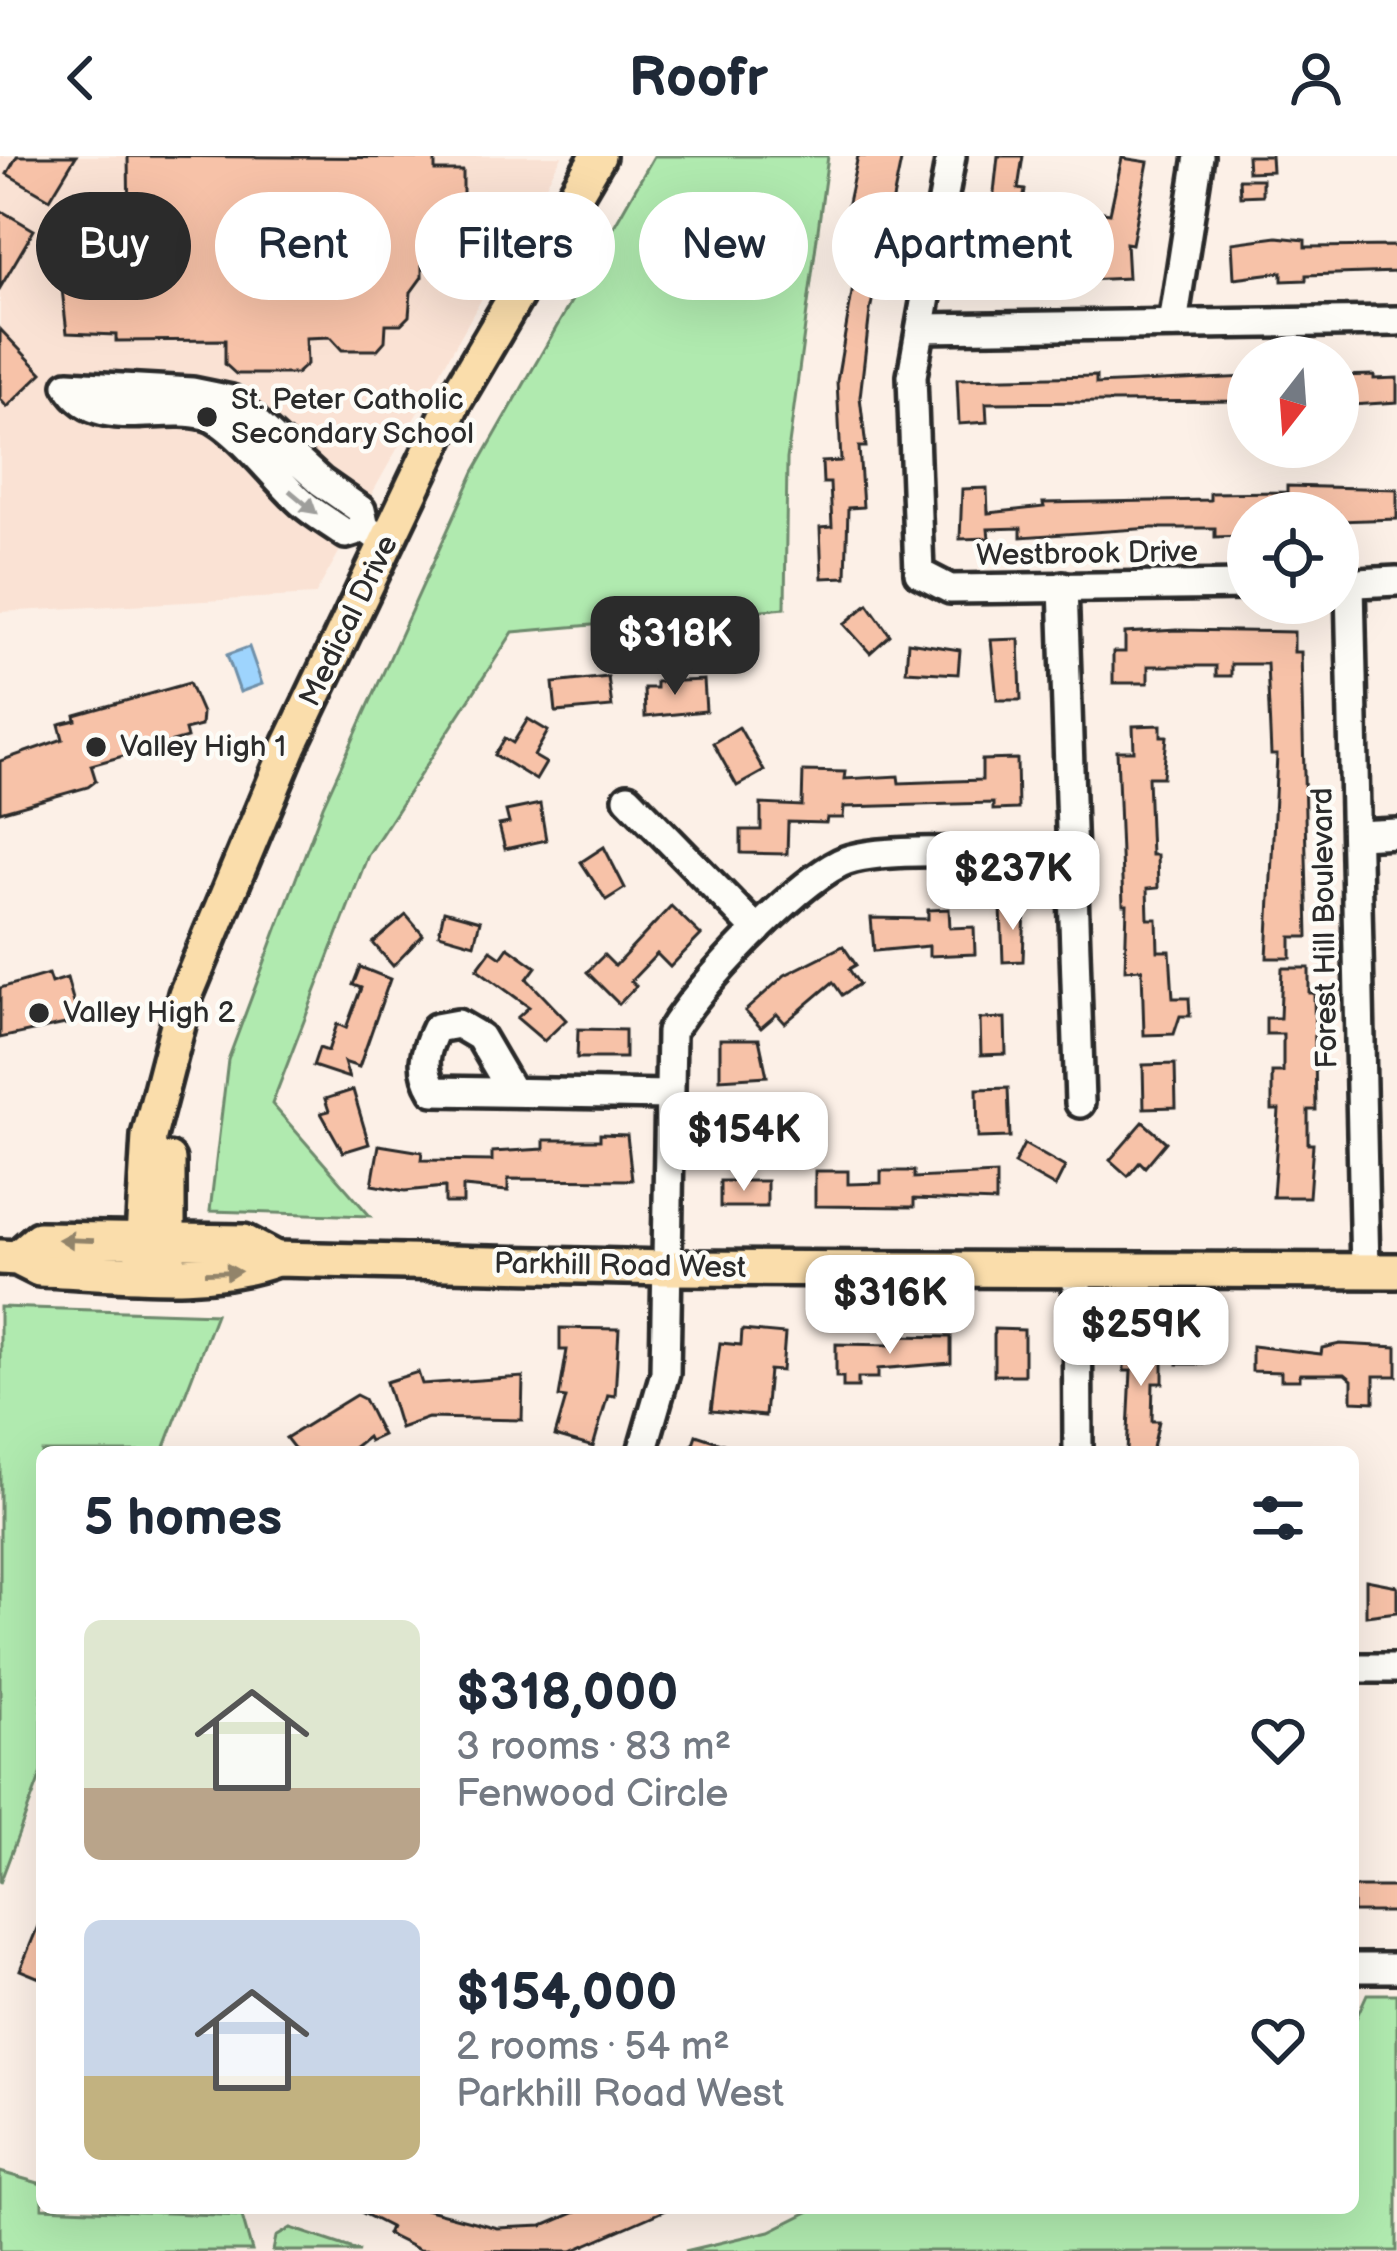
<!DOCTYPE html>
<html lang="en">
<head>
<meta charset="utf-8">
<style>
	body { margin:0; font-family:"Balsamiq Sans",sans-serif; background:#f2f2f3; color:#1f2937; height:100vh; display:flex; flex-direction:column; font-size:45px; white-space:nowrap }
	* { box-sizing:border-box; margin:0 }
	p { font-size:39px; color:#747a83 }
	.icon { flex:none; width:66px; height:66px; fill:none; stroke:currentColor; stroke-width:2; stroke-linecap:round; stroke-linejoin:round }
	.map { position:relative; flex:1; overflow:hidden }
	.drawer { position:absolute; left:36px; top:1290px; width:1323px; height:768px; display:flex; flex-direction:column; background:#fff; border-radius:18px; box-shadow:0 12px 48px #0002 }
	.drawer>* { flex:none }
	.hud { position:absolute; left:36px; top:36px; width:1326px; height:108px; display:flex; gap:24px }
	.needle { width:78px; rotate:197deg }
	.tools { position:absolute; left:1227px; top:180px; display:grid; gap:24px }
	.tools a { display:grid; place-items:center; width:132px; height:132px; border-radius:50%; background:#fff; box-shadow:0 12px 48px #0002; font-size:60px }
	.price { position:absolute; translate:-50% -102px; padding:0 27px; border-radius:24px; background:#fff; color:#222; font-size:39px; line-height:78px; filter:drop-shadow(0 3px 6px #0008) }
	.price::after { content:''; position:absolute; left:50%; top:72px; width:36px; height:27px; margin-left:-18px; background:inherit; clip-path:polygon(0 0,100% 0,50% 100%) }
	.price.active { background:#2b2b2b; color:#fff }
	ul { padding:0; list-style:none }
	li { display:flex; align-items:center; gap:36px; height:300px; padding:0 48px }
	li span { display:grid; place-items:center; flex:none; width:336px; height:240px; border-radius:18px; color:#555 }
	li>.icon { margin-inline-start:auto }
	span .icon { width:144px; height:144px; fill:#fffc; stroke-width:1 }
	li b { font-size:51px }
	h2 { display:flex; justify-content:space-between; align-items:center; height:144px; padding:0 48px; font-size:51px }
	.tag { padding:0 42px; border-radius:54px; background:#fff; box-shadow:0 12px 48px #0002; font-size:42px; line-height:108px }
	.tag.active { background:#2b2b2b; color:#fff }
	header { display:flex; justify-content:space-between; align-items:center; height:156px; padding:0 48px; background:#fff; font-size:54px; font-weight:700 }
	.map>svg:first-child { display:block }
	.built { fill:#fae2d4 }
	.green { fill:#b0eaaf; stroke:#6e8a6d; stroke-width:3 }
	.water { fill:#9ed4fd; stroke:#7090a9; stroke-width:3 }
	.building { fill:#f7c2a8; stroke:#2b2b2b; stroke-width:3 }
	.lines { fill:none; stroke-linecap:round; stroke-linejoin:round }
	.minor-casing { stroke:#2b2b2b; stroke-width:36 }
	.major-casing { stroke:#2b2b2b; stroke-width:42 }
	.minor { stroke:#fdfcf7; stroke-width:27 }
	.major { stroke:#faddab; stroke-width:33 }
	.oneway { fill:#9e9e9b }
	.oneway2 { fill:#92846b }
	.poi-dot { fill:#2b2b2b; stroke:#fdfcf7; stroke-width:4.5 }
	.labels { text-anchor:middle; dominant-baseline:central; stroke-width:9; stroke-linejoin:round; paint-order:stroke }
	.poi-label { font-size:30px; fill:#2b2b2b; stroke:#fdfcf7; text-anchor:start }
	.street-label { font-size:30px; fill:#2b2b2b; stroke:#fdfcf7 }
</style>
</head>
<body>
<header><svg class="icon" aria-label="back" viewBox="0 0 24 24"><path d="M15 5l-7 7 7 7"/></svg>Roofr<svg class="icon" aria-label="person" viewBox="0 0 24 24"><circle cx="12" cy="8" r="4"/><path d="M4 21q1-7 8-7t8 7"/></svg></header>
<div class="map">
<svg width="1397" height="2095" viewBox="0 0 1397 2095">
	<rect width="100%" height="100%" fill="#fcf0e7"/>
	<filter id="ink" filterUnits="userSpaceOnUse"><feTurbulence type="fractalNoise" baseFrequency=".00833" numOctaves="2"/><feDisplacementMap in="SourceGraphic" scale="24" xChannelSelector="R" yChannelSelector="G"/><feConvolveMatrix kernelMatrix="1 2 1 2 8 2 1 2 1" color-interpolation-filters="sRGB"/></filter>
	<g filter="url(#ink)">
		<!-- built -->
		<polygon class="built" points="0,0 562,0 315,439 0,456"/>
		<!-- green -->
		<g class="green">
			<polygon points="654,0 828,0 787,303 785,452 513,476 368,699 272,948 370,1060 210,1055 228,904 323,650 474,316"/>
			<polygon points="0,1151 216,1158 163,1296 42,1296 42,1616 0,1727"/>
			<polygon points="1367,1838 1397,1838 1397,2095 685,2095 770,2075 816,2052 1353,2052 1353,1869"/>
			<polygon points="0,2016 42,2028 42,2052 242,2060 252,2095 0,2095"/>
			<polygon points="291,2072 360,2095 273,2095 276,2081"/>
		</g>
		<!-- water -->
		<polygon class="water" points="249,491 262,528 240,536 227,499"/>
		<!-- building -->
		<g class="building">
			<polygon points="17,0 76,0 50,43 7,18"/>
			<polygon points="128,0 435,2 435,15 463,15 463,50 439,50 440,102 422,101 422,121 411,136 409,160 401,168 386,168 385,185 377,194 342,194 330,181 306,182 307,208 296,218 236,218 225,208 225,184 116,185 116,179 67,177 62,133 70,133 70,87 95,88 95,77 110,77 109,68 129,68"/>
			<polygon points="858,0 902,0 870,155 860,241 866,291 859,291 863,351 848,352 846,421 822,422 820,372 832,371 830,327 823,327 822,306 841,305 837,225 856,113 844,111 846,96 859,99 866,59 846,56"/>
			<polygon points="998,0 1023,0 1018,33 1025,34 1017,80 1031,80 1031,127 1009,128 1003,102 998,102 997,65 991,64"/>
			<polygon points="1247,0 1271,0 1272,15 1248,16"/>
			<polygon points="1122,2 1148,6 1132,88 1126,87 1128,122 1085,124 1084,99 1089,99 1096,55 1110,57"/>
			<polygon points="1239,23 1262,23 1262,39 1240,40"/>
			<polygon points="0,54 34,74 0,132"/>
			<polygon points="1277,81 1305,84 1305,91 1397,90 1397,116 1306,119 1306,124 1282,125 1282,116 1234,122 1232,87"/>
			<polygon points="0,173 42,217 7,251 0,243"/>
			<polygon points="1374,219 1374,223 1397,222 1397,246 1338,250 1338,220"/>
			<polygon points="1096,220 1096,228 1248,221 1248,245 986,247 987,266 959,268 957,223"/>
			<polygon points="1287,330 1397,333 1397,363 1338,365 1338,357 1248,357 1248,364 1241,364 1241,380 1215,381 1215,372 1152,372 1021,381 1021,372 988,373 989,382 960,383 962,333 987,332 988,357 1044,351 1043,347 1210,344 1210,337 1287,336"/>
			<polygon points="868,448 890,479 870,497 844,468"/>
			<polygon points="1177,474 1294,476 1294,496 1301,496 1308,781 1291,781 1291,802 1267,802 1277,599 1271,599 1267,508 1231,508 1231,520 1216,520 1216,510 1148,510 1148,527 1113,527 1113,496 1125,496 1125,477"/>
			<polygon points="1019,483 1021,544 997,544 991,484"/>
			<polygon points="908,486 960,494 958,518 906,515"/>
			<polygon points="608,521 612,551 556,556 553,527"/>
			<polygon points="704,524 706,555 645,561 644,532 656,532 656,526"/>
			<polygon points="189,527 202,557 201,570 185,574 187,582 91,609 96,625 88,631 0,656 0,605 63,583 59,568 76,564 75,559"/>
			<polygon points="528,563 548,575 534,600 546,607 536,624 495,599 505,582 513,587"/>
			<polygon points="1161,569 1161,580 1167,580 1163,621 1148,621 1151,699 1157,699 1158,732 1147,733 1148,763 1157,763 1158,795 1170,795 1173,842 1189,842 1190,860 1180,860 1174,878 1144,879 1142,813 1125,814 1127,749 1123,749 1117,595 1134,595 1133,570"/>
			<polygon points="739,571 764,615 737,630 713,587"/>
			<polygon points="1017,603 1018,653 993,654 993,647 844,651 843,662 827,662 826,667 788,666 787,698 741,697 741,674 761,674 761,648 802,650 803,615 845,616 844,623 898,620 899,627 982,624 982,604"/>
			<polygon points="540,648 546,684 505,693 499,669 509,667 506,655"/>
			<polygon points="604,691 625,732 606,744 581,706"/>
			<polygon points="671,750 701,779 670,811 657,798 631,825 636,830 619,848 587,816 604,799 615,810"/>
			<polygon points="1025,750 1023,805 1003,806 1001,751"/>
			<polygon points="949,753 950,772 974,771 975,798 929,800 929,790 874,795 871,762 928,763 928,754"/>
			<polygon points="444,755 480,765 474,788 439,778"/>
			<polygon points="406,759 423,779 393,810 373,787"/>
			<polygon points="843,790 856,809 849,813 859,828 842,839 833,826 785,867 777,858 761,872 745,855 785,819"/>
			<polygon points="508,791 536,811 527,823 566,864 544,885 517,862 529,851 477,813 491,794 501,801"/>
			<polygon points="360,811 390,823 359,911 344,906 349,922 313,910 319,892 328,895 337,868 346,872 361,832 353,829"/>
			<polygon points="1282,812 1309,812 1309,837 1314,837 1316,954 1308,954 1308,988 1313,988 1309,1041 1273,1041 1279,954 1272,954 1272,916 1283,916 1283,878 1266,878 1266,862 1280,862"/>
			<polygon points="48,818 51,827 67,822 79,865 0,882 0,832"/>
			<polygon points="1005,862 1006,898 981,899 980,863"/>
			<polygon points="578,873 625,874 625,902 577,902"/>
			<polygon points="720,883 759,883 767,920 720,923"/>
			<polygon points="1175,908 1176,951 1144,952 1143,909"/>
			<polygon points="1008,932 1010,981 978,982 977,933"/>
			<polygon points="353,934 369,988 343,996 321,957 329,955 325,943"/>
			<polygon points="720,951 758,951 756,996 720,996"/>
			<polygon points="1143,966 1166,986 1145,1011 1140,1006 1128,1020 1110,1004"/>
			<polygon points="600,978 627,979 632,1024 508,1023 508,1035 463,1031 463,1047 445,1047 445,1031 405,1035 372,1029 379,989 422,996 421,1004 492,1005 492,996 544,993 544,984 600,984"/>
			<polygon points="1024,988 1065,1011 1055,1031 1014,1008"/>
			<polygon points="815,1015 848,1015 848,1028 881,1027 881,1015 914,1015 914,1022 996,1018 996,1046 914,1043 914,1051 815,1050"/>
			<rect x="720" y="1025" width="47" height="26"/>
			<polygon points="1178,1171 1198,1171 1203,1178 1203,1208 1178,1208"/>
			<polygon points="560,1172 619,1173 615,1240 608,1239 593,1291 555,1280 566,1242 559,1241 567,1194 560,1194"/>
			<polygon points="1124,1172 1149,1172 1149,1205 1163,1205 1163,1227 1153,1227 1152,1265 1159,1265 1152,1296 1127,1296 1131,1215 1124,1215"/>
			<polygon points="994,1173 1024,1174 1024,1219 994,1219"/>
			<polygon points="742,1174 785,1178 782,1215 769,1214 765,1260 711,1255 720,1187 741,1189"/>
			<polygon points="895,1180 951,1181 951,1207 878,1213 878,1222 858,1222 858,1231 843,1231 843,1221 836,1221 836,1188 894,1189"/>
			<polygon points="1340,1188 1397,1191 1397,1220 1374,1220 1374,1246 1352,1245 1352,1224 1345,1218 1300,1218 1300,1224 1281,1224 1281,1216 1252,1215 1252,1190 1321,1198 1322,1192"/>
			<polygon points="418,1216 422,1228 523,1221 522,1264 428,1262 400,1272 386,1226"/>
			<polygon points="356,1239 364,1243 382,1279 369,1285 367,1281 348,1296 297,1296 286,1282"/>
			<polygon points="696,1279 739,1293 739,1296 690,1296"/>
			<polygon points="1366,1424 1397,1430 1397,1456 1366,1460"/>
			<rect x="1353" y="1731" width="44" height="25"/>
			<polygon points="42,1760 42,1823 20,1814"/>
			<polygon points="353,2052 421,2052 497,2072 543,2070 585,2052 670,2052 572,2095 419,2094 387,2078 390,2071"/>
		</g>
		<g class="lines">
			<defs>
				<g id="minor">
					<polyline points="951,0 912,220 919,417 950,433 1248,429"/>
					<polyline points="1173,168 1199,0"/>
					<polyline points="921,172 1397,165"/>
					<path d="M 365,372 L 346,378 C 331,367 314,358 301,346 C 277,325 233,266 205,259 C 161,247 96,277 68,229 L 192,236 L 231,244 L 321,326 L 361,354 L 365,372 L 386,387"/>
					<polyline points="1338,428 1397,425"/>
					<polyline points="1350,428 1365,1115"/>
					<polyline points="1063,430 1080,947"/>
					<polyline points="628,642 757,774"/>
					<polyline points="1357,679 1397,677"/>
					<path d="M 511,934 L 480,881 L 458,868 L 436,872 C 424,896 420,912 434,935 L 669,939"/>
					<polyline points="1077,1112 1078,1296"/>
					<path d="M 642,1296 L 665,1217 L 671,876 C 698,830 792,731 840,707 C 879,687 1019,700 1069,700"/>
					<polyline points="1353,1512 1397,1512"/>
					<polyline points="1353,1812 1397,1812"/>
				</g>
				<g id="major">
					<path d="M 0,1101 L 17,1102 L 39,1113 C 115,1115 203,1130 276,1103 L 668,1112 L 1397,1115"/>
					<polyline points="17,1102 39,1083 244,1086 276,1103"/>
					<polyline points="168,1109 168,1004"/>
					<polyline points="141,1116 149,980 186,838 290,589 453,247 598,0"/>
				</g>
			</defs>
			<!-- minor casing -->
			<use href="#minor" class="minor-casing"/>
			<!-- major casing -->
			<use href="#major" class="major-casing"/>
			<!-- minor -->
			<use href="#minor" class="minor"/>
			<!-- major -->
			<use href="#major" class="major"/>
		</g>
		<!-- one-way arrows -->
		<defs><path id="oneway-solid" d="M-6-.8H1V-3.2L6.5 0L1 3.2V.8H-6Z" transform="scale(3)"/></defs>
		<use class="oneway" href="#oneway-solid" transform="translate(303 346) rotate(40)"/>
		<g class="oneway2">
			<use href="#oneway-solid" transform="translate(76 1084) rotate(-178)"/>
			<use href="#oneway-solid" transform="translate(223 1116) rotate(-2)"/>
		</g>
	</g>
	<!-- markers -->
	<g class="poi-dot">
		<circle cx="207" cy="261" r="12"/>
		<circle cx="96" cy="591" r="12"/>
		<circle cx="39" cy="857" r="12"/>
	</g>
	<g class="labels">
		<!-- poi labels -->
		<g class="poi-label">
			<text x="231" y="244">St. Peter Catholic<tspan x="231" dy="34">Secondary School</tspan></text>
			<text x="120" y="591">Valley High 1</text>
			<text x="63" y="857">Valley High 2</text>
		</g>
		<!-- street labels -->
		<g class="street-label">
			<text transform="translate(1087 398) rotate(-1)">Westbrook Drive</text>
			<text transform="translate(349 465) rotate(-64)">Medical Drive</text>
			<text transform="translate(1325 772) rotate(-91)">Forest Hill Boulevard</text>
			<text transform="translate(620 1110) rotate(1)">Parkhill Road West</text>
		</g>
	</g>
</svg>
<div class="tools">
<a><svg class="needle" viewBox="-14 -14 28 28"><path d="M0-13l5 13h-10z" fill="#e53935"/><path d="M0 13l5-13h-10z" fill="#747a83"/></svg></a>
<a><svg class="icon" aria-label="locate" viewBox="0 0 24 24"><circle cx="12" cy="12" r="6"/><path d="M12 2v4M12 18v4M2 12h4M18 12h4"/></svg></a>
</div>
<b class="price active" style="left:675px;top:542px">$318K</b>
<b class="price" style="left:1013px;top:777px">$237K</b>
<b class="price" style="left:744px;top:1038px">$154K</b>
<b class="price" style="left:890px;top:1201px">$316K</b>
<b class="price" style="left:1141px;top:1233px">$259K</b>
<div class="hud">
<a class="tag active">Buy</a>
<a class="tag">Rent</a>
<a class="tag">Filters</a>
<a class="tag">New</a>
<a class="tag">Apartment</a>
</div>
<section class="drawer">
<h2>5 homes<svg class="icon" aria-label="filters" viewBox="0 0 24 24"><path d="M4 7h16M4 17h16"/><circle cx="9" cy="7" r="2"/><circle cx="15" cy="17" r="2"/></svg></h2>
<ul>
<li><span style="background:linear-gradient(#dfe7d0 70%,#b9a48a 0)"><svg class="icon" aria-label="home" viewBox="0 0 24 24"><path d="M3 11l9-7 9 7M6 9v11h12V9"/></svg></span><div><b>$318,000</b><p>3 rooms · 83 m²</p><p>Fenwood Circle</p></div><svg class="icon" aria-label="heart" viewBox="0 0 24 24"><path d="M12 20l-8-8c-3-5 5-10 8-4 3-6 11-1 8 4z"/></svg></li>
<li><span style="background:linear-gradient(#c9d6e8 65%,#c2b280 0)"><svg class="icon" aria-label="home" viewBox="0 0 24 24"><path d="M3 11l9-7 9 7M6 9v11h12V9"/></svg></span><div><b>$154,000</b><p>2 rooms · 54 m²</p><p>Parkhill Road West</p></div><svg class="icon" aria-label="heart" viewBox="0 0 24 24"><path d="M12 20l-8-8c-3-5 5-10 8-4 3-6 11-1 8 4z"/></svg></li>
</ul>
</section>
</div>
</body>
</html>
